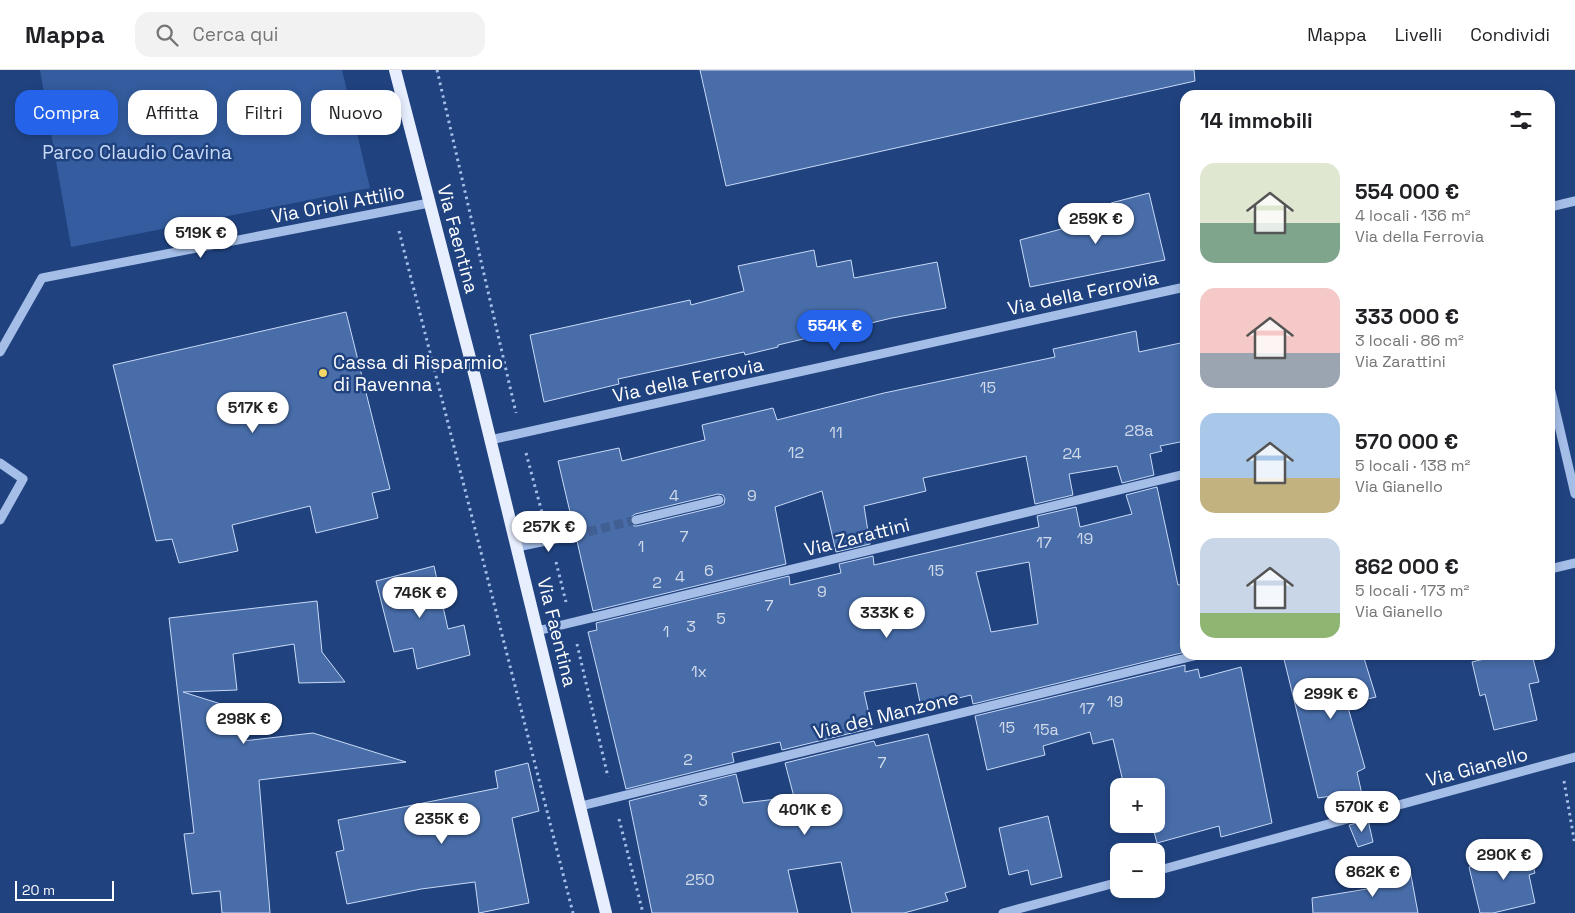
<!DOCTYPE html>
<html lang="it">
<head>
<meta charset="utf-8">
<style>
	body { margin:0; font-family:"Space Grotesk",sans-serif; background:#f2f2f2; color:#202124; height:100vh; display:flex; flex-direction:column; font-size:19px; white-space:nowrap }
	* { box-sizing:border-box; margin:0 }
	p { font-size:16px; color:#757577 }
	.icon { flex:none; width:28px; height:28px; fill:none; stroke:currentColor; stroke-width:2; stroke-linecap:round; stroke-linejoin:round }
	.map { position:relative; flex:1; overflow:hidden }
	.panel { position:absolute; left:1180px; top:20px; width:375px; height:570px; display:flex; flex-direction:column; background:#fff; border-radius:15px; box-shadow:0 2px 8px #0003 }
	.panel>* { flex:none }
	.guide { position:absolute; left:15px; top:20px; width:475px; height:45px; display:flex; gap:10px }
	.fabs { position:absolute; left:1110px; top:708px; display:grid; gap:10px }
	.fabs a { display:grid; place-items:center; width:55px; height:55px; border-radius:10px; background:#fff; box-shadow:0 2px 8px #0003; font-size:25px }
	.scale { position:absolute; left:15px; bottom:12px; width:99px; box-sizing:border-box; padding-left:5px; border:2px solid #fff; border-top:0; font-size:14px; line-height:18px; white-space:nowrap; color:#fff; -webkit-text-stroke:4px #204380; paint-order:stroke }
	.price { position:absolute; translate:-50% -42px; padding:0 11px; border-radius:18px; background:#fff; color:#222; font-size:16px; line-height:32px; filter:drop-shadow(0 1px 2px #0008) }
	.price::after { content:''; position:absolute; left:50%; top:30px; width:15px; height:11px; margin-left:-8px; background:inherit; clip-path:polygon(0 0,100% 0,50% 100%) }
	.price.current { background:#2563eb; color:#fff }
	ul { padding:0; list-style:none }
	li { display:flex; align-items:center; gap:15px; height:125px; padding:0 20px }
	li span { display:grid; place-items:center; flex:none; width:140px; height:100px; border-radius:15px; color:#555 }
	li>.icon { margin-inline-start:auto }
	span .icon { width:60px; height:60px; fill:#fffc; stroke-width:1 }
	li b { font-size:21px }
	h2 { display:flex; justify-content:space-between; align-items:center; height:60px; padding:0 20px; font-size:21px }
	.tag { padding:0 18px; border-radius:15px; background:#fff; box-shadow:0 2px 8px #0003; font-size:18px; line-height:45px }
	.tag.current { background:#2563eb; color:#fff }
	header { display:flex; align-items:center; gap:30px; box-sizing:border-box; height:70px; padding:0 25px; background:#fff; border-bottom:1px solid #e0e0e0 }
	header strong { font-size:24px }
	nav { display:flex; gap:28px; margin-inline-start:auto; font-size:18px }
	.search { width:350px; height:45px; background:#f2f2f2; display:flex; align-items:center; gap:12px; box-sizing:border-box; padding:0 18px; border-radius:15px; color:#757577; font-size:19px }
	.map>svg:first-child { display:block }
	.green { fill:#345c9e }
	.building { fill:#486da9; stroke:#c9daf6; fill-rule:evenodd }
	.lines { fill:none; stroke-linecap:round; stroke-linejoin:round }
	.minor-tunnel { stroke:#415f93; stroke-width:9; stroke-dasharray:9 4.5; stroke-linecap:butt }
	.path { stroke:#a5bee8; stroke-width:3; stroke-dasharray:2.5 4; stroke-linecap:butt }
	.minor { stroke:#a5bee8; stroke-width:9 }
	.major { stroke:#e7eefe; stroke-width:12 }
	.poi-dot { fill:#f5d665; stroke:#204380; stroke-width:2 }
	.labels { text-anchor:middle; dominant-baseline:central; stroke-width:5; stroke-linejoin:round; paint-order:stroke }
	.number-label { font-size:16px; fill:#d1daea }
	.park-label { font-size:19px; fill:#c9daf6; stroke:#204380 }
	.street-label { font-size:19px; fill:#fff; stroke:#204380 }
	.poi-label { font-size:19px; fill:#fff; stroke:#204380; text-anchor:start }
</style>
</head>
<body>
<header>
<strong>Mappa</strong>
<div class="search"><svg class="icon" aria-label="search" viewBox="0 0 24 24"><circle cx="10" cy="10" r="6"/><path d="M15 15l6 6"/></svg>Cerca qui</div>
<nav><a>Mappa</a><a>Livelli</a><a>Condividi</a></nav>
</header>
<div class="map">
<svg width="1575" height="843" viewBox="0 0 1575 843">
	<rect width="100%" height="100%" fill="#204380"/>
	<!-- green -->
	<polygon class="green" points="40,0 342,0 370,118 71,177"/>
	<!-- building -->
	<g class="building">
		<polygon points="700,0 1194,0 1195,11 726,116"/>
		<polygon points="1149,123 1165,190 1030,217 1020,170 1114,145 1111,133"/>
		<polygon points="814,180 817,197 851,190 854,208 937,192 946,238 892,248 778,275 778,277 745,285 744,282 618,309 619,314 544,332 530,265 690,230 691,235 744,221 738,196"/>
		<polygon points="346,242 390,419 372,423 378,448 316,463 310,436 232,455 238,481 179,493 172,469 156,471 113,295"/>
		<path d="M 1136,261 L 1139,282 L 1185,272 L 1185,371 L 1160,376 L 1162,381 L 1150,384 L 1154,405 L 1122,413 L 1117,396 L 1069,404 L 1073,425 L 1035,434 L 1026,386 L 923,408 L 926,421 L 864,436 L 870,474 L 836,482 L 822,421 L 775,437 L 786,494 L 593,541 L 577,471 L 581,467 L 581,463 L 574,459 L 558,391 L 619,378 L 622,391 L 705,370 L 702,355 L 773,338 L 777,350 L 884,323 L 1055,287 L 1053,279 ZM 718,424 L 723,425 L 725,429 L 724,434 L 720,436 L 637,456 L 634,456 L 630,452 L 630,448 L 635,444 Z"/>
		<path d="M 1157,417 L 1178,515 L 1185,514 L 1185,582 L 973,634 L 971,625 L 921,637 L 916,613 L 864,622 L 872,658 L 782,680 L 780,672 L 732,683 L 734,692 L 626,719 L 588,562 L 597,560 L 596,553 L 789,506 L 790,515 L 841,503 L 839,494 L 873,486 L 874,495 L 1039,457 L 1037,446 L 1076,437 L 1080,457 L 1132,444 L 1126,425 ZM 1029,492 L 1038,554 L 991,562 L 976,502 Z"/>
		<polygon points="434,496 448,559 464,555 470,585 417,599 413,578 394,582 376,511"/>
		<polygon points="317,531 322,582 345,612 299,613 294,574 233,584 237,620 183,622 240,640 243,671 313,663 406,692 259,710 270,843 222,843 220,821 192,824 184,764 194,763 169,548"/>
		<polygon points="1283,585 1363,585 1376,627 1347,634 1365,698 1357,702 1365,738 1345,743 1338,725 1318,728"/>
		<polygon points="1501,585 1532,585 1539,612 1529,614 1537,650 1494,660 1485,624 1480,626 1472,592"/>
		<polygon points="1185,595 1185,602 1198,599 1200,608 1241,597 1272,753 1221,767 1219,756 1157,773 1152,754 1156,754 1156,716 1124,716 1113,669 1093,674 1090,662 1043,676 1045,685 987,700 975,646"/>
		<polygon points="928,664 966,817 945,823 948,831 904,843 852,843 841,792 788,800 798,843 652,843 629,731 736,704 743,733 794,727 785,693 874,671 876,676"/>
		<polygon points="528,693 539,741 512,748 529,833 479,843 475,812 421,819 347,834 336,782 344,780 338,750 498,718 495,701"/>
		<polygon points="1048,746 1062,807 1031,815 1028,800 1009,805 999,758"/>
		<polygon points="1368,750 1373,772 1358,777 1349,755"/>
		<polygon points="1526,772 1535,803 1529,805 1535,833 1493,843 1480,843 1469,797 1501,788 1499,779"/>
		<polygon points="1410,800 1418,843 1313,843 1312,828 1379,817 1377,806"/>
	</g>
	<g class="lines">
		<!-- minor-tunnel -->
		<polyline class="minor-tunnel" points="575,465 636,450"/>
		<!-- path -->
		<g class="path">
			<polyline points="437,0 516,343"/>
			<polyline points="399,161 573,843"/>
			<polyline points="526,383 544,450"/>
			<polyline points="556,492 566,532"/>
			<polyline points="577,574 608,707"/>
			<polyline points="1564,711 1575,775"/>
			<polyline points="619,749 643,843"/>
		</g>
		<!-- minor -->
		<g class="minor">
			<polyline points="1550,137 1575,131"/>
			<polyline points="0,282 42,208 429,133"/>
			<polyline points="1550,317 1575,424"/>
			<polyline points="490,370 1185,217"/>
			<polyline points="0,393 23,409 0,450"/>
			<polyline points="636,450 719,430"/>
			<polyline points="517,477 575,465"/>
			<polyline points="1550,499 1575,493"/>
			<polyline points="537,561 1185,404"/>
			<polyline points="581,736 1198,585"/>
			<polyline points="1156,801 1575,687"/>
			<polyline points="1003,843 1119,812"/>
		</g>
		<!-- major -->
		<polyline class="major" points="395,0 476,311 606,843"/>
	</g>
	<!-- markers -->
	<circle class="poi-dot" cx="323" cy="303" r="5"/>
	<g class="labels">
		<!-- number labels -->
		<g class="number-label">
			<text x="988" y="317">15</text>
			<text x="1139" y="360">28a</text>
			<text x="836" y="362">11</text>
			<text x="796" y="382">12</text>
			<text x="1072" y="383">24</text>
			<text x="674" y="425">4</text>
			<text x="752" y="425">9</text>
			<text x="684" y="466">7</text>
			<text x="1085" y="468">19</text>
			<text x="1044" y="472">17</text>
			<text x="641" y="476">1</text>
			<text x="709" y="500">6</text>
			<text x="936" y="500">15</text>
			<text x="680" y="506">4</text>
			<text x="657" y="512">2</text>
			<text x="822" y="521">9</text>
			<text x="769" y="535">7</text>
			<text x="721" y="548">5</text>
			<text x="691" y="556">3</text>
			<text x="666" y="561">1</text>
			<text x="699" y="601">1x</text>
			<text x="1115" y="631">19</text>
			<text x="1087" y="638">17</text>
			<text x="1007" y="657">15</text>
			<text x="1046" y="659">15a</text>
			<text x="688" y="689">2</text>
			<text x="882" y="692">7</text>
			<text x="703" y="730">3</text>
			<text x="700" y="809">250</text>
		</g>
		<!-- park labels -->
		<g class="park-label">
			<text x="137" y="82">Parco Claudio Cavina</text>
		</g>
		<!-- street labels -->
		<g class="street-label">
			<text transform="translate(338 134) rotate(-11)">Via Orioli Attilio</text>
			<text transform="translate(458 169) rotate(75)">Via Faentina</text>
			<text transform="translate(1083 223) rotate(-12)">Via della Ferrovia</text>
			<text transform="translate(688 310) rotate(-12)">Via della Ferrovia</text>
			<text transform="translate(857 467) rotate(-14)">Via Zarattini</text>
			<text transform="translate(557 562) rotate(76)">Via Faentina</text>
			<text transform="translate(886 645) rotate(-14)">Via del Manzone</text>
			<text transform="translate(1477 697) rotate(-15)">Via Gianello</text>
		</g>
		<!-- poi labels -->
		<g class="poi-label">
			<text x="333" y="292">Cassa di Risparmio<tspan x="333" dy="22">di Ravenna</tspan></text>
		</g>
	</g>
</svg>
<div class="fabs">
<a>+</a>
<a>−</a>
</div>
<div class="scale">20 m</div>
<b class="price" style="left:1096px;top:175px">259K €</b>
<b class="price" style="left:201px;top:189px">519K €</b>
<b class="price current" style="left:835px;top:282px">554K €</b>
<b class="price" style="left:253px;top:364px">517K €</b>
<b class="price" style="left:549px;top:483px">257K €</b>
<b class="price" style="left:420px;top:549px">746K €</b>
<b class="price" style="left:887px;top:569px">333K €</b>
<b class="price" style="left:1331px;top:650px">299K €</b>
<b class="price" style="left:244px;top:675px">298K €</b>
<b class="price" style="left:1362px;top:763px">570K €</b>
<b class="price" style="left:805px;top:766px">401K €</b>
<b class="price" style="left:442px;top:775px">235K €</b>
<b class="price" style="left:1504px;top:811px">290K €</b>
<b class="price" style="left:1373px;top:828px">862K €</b>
<div class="guide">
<a class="tag current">Compra</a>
<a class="tag">Affitta</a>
<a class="tag">Filtri</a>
<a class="tag">Nuovo</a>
</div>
<section class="panel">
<h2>14 immobili<svg class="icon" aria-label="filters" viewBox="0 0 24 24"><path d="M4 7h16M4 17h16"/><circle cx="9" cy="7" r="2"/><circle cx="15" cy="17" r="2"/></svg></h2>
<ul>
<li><span style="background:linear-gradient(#dfe7d0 60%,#7fa58c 0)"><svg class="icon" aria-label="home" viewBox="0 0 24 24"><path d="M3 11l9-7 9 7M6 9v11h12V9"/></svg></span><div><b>554 000 €</b><p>4 locali · 136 m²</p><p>Via della Ferrovia</p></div></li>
<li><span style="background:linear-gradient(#f6c9c9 65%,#9aa5b1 0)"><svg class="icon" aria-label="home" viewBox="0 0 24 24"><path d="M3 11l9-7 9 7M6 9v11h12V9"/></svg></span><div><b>333 000 €</b><p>3 locali · 86 m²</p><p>Via Zarattini</p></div></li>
<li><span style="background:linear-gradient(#a9c7e8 65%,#c2b280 0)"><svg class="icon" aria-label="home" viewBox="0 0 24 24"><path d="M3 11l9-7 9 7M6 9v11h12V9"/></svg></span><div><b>570 000 €</b><p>5 locali · 138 m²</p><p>Via Gianello</p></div></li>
<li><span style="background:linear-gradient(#c9d6e8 75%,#8fb573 0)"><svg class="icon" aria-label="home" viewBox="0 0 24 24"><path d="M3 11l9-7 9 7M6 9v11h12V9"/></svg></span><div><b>862 000 €</b><p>5 locali · 173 m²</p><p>Via Gianello</p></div></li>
</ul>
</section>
</div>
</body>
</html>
